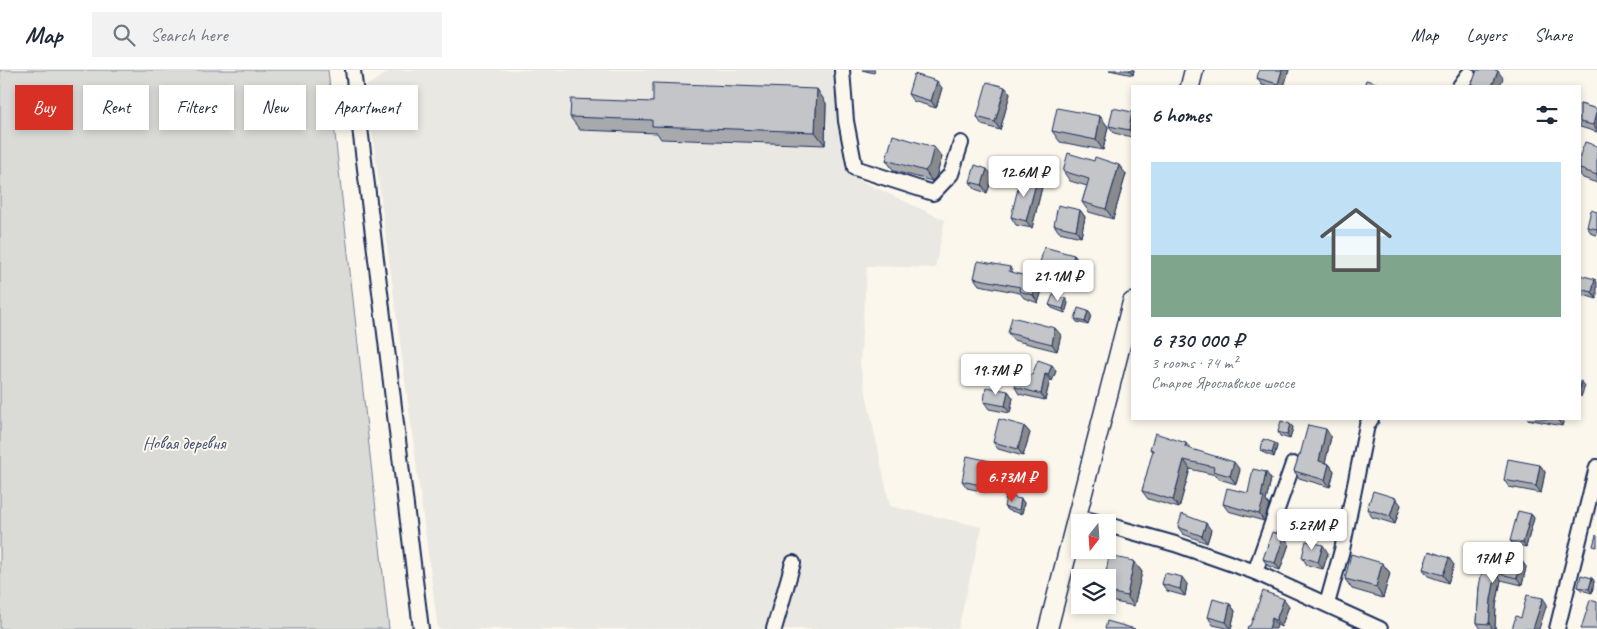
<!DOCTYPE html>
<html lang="en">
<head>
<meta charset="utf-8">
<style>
	body { margin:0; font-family:Caveat,sans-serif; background:#f2f2f3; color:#1f2937; height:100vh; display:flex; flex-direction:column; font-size:19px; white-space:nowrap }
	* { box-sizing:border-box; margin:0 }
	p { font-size:16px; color:#747a83 }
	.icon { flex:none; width:28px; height:28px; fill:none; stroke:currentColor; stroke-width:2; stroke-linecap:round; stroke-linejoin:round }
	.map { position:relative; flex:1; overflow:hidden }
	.side { position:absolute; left:1131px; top:15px; width:450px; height:335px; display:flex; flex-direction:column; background:#fff; border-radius:0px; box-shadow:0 2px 8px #0003 }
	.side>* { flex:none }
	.hud { position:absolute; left:15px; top:15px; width:475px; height:45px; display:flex; gap:10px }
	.needle { width:32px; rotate:197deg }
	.tools { position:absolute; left:1071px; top:444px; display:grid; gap:10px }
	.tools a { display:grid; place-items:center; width:45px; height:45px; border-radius:0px; background:#fff; box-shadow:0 2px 8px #0003; font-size:25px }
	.price { position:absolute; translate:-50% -42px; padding:0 11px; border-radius:5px; background:#fff; color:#222; font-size:16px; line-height:32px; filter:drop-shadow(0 1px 2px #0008) }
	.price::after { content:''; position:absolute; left:50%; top:30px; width:15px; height:11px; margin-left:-8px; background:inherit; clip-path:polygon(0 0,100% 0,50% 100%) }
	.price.current { background:#d93025; color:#fff }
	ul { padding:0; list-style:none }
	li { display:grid; align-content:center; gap:10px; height:265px; padding:0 20px }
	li+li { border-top:1px solid #e0e1e3 }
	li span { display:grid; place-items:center; height:155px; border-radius:0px; color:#555 }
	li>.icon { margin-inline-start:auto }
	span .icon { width:90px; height:90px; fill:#fffc; stroke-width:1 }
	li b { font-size:21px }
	h2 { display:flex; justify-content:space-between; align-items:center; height:60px; padding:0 20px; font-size:21px }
	.tag { padding:0 18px; border-radius:0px; background:#fff; box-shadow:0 2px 8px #0003; font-size:18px; line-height:45px }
	.tag.current { background:#d93025; color:#fff }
	header { display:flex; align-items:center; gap:30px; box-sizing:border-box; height:70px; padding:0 25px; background:#fff; border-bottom:1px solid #e0e1e3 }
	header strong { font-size:24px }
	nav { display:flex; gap:28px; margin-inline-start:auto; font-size:18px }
	.search { width:350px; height:45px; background:#f2f2f3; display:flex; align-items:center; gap:12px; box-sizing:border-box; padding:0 18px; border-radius:0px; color:#747a83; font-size:19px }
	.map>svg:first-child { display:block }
	.built { fill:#eae8e2 }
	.green { fill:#dadad7; stroke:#7a849a }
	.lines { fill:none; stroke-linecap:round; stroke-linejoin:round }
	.minor-casing { stroke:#1b2f5e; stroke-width:18 }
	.major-casing { stroke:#1b2f5e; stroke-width:21 }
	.minor { stroke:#fbf7ec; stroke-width:14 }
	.major { stroke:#fbf7ec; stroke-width:18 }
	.wall { fill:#a8a9ad; stroke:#1b2f5e }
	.shaded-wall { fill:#888a8d; stroke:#1b2f5e }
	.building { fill:#c3c5c9; stroke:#1b2f5e }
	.labels { text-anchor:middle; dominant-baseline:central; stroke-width:4; stroke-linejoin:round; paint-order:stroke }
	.park-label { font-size:18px; fill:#415176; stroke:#fbf7ec }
</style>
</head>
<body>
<header>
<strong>Map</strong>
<div class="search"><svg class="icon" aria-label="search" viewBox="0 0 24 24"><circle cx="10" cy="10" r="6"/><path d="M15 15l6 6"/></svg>Search here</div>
<nav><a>Map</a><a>Layers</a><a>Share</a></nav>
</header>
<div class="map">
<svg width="1597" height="559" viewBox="0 0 1597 559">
	<rect width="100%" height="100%" fill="#fbf7ec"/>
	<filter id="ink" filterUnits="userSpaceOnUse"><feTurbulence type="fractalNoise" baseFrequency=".02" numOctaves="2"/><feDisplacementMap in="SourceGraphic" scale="10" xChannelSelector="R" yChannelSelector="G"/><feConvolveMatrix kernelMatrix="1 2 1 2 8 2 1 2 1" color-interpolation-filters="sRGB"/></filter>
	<g filter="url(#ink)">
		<!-- built -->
		<polygon class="built" points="391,0 848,0 859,110 945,150 935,198 867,196 860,294 890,436 982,457 958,559 438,559 366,16"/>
		<!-- green -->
		<polygon class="green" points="0,0 328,0 389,559 0,559"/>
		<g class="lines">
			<defs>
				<g id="minor">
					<polyline points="353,0 421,559"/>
					<polyline points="842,0 846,51 855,98 933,123 951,104 961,73"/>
					<polyline points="1460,16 1468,5"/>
					<polyline points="1077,447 1097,452"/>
					<polyline points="1108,455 1175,474 1255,502 1380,559"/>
					<polyline points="1255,502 1293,394"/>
					<polyline points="1327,534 1342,480 1367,355 1371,349"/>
					<polyline points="774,559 793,493"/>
					<polyline points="1557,559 1597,397"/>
				</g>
				<g id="major">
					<polyline points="1190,16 1194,0"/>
					<polyline points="1048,559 1132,232"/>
				</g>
			</defs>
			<!-- minor casing -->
			<use href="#minor" class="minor-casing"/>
			<!-- major casing -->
			<use href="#major" class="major-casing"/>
			<!-- minor -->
			<use href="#minor" class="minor"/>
			<!-- major -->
			<use href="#major" class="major"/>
		</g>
		<!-- wall -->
		<g class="wall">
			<polygon points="862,0 875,0 874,3"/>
			<polygon points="1109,0 1134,0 1133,5"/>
			<polygon points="1289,0 1284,16 1266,16 1262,15 1257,8"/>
			<polygon points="1005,17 1010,24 1000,60 982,55 977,47"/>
			<polygon points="942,18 936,38 913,31 908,24"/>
			<polygon points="653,32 826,33 825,75 661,69 657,63 580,60 570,47"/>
			<polygon points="1580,34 1597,39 1597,62 1580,57"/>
			<polygon points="1132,42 1132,67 1114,63 1109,56"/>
			<polygon points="1100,46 1108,57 1103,80 1060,72 1052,61"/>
			<polygon points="1597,76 1597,113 1583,108 1580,104 1580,85"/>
			<polygon points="942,87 936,107 932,111 894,101 886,90"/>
			<polygon points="1094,91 1126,104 1113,149 1089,142 1082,132 1087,116 1070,111 1063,101"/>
			<polygon points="993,106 987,123 975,119 970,112"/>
			<polygon points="1042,117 1032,158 1016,155 1011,147"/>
			<polygon points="1080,140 1085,147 1081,167 1059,162 1054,155"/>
			<polygon points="1597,142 1597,165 1592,164 1587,157"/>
			<polygon points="1074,185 1079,192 1074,212 1044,204 1039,197"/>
			<polygon points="1010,197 1013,203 1043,217 1038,233 1024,228 1020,223 979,215 974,208"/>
			<polygon points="1580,205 1597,229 1580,224"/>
			<polygon points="1068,233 1065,243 1052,238 1049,235"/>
			<polygon points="1088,241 1091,245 1088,255 1077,252 1075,249"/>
			<polygon points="1008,263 1061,265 1057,281 1013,270"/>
			<polygon points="1052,295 1056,301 1052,311 1050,310 1045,330 1019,324 1015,317 1032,305"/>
			<polygon points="1008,321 1013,328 1010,343 989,339 984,332"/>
			<polygon points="1527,349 1564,349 1562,356"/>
			<polygon points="1024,356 1030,363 1023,386 998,379 993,372"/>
			<polygon points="1293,357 1290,369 1280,366 1278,362"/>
			<polygon points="1331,367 1325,393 1329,394 1334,401 1330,417 1299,408 1294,401 1300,385"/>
			<polygon points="1275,373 1277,376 1274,387 1264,383 1261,380"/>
			<polygon points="1150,379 1190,379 1240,400 1236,414 1219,409 1216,405 1190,399 1179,438 1148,429 1142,421 1153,383"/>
			<polygon points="990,391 995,398 990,423 967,418 962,411"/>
			<polygon points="1540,395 1545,402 1541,423 1509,417 1504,410"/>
			<polygon points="1271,409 1266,431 1269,435 1264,451 1228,441 1223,434 1248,423"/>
			<polygon points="1021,429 1024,433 1022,444 1007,440 1004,437"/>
			<polygon points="1401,435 1395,454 1372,447 1367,439"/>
			<polygon points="1531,444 1534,448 1526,477 1513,474 1510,471"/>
			<polygon points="1178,457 1211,460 1207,473 1183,464"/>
			<polygon points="1289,474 1280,500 1268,496 1263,489"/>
			<polygon points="1328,483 1323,499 1307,495 1302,487"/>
			<polygon points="1521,490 1526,497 1522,515 1501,510 1496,536 1495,559 1481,559 1477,553 1479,517 1503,494"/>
			<polygon points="1134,491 1142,502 1134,536 1110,531 1108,528 1108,508"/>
			<polygon points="1382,493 1390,503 1383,528 1352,519 1345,509"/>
			<polygon points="1454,495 1448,513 1428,506 1423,499"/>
			<polygon points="1592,508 1594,511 1592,523 1581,520 1578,517"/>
			<polygon points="1162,514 1187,514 1185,526 1167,521"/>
			<polygon points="1230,534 1235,541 1231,559 1213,555 1208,547"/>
			<polygon points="1289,536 1281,557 1277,555 1250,556"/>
		</g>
		<!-- shaded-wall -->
		<g class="shaded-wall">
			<polygon points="1129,0 1134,0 1133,5"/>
			<polygon points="1282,0 1289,0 1284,16 1280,16 1278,14"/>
			<polygon points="1498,1 1503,8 1500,16 1492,16"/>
			<polygon points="937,11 942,18 936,38 931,31"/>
			<polygon points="1005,17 1010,24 1000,60 995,52"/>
			<polygon points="817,19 826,33 825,75 815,62"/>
			<polygon points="1597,41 1597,61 1593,55"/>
			<polygon points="1132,45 1132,64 1129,60"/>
			<polygon points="1100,46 1108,57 1103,80 1096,70"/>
			<polygon points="934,77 942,87 936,107 932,111 925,101"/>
			<polygon points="1119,95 1126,104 1113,149 1106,139"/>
			<polygon points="987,99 993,106 987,123 982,115"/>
			<polygon points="1037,110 1042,117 1032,158 1026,151"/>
			<polygon points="1080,140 1085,147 1081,167 1076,160"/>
			<polygon points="1074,185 1079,192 1074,212 1068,205"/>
			<polygon points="1595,209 1597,212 1597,229 1592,222"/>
			<polygon points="1038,210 1043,217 1038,233 1033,225"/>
			<polygon points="1066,229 1068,233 1065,243 1063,239"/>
			<polygon points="1088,241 1091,245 1088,255 1085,252"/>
			<polygon points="1055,258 1061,265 1057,281 1052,274"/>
			<polygon points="1052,295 1056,301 1052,311 1048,305"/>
			<polygon points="1045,304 1050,310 1045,330 1041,324"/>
			<polygon points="1582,312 1585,316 1581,327 1580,325 1580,319"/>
			<polygon points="1008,321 1013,328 1010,343 1005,336"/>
			<polygon points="1557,349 1564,349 1562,356"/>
			<polygon points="1290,354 1293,357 1290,369 1287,365"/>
			<polygon points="1024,356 1030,363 1023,386 1018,379"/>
			<polygon points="1326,359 1331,367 1324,398 1319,391"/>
			<polygon points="1186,373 1192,382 1185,377"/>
			<polygon points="1275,373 1277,376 1274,387 1272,383"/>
			<polygon points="1184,390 1190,399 1179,438 1173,430"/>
			<polygon points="990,391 995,398 990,423 985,416"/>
			<polygon points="1234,392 1240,400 1236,414 1230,406"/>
			<polygon points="1329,394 1334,401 1330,417 1325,410"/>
			<polygon points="1540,395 1545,402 1541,423 1536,416"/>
			<polygon points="1266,402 1271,409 1266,431 1269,435 1264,451 1259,444 1261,427"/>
			<polygon points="1396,428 1401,435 1395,454 1390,446"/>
			<polygon points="1021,429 1024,433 1022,444 1019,440"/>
			<polygon points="1531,444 1534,448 1526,477 1523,473"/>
			<polygon points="1206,453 1211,460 1207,473 1202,466"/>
			<polygon points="1284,466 1289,474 1280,500 1275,493"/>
			<polygon points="1323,475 1328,483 1323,499 1318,492"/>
			<polygon points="1449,488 1454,495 1448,513 1443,505"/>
			<polygon points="1521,490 1526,497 1522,515 1517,508"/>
			<polygon points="1134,491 1142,502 1134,536 1127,526"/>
			<polygon points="1382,493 1390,503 1383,528 1376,517"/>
			<polygon points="1496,503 1501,510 1496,536 1495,559 1493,559 1489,554 1491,529"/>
			<polygon points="1182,507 1187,514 1185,526 1180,519"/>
			<polygon points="1592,508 1594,511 1592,523 1589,519"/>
			<polygon points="1543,528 1547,534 1539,559 1533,559"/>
			<polygon points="1284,529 1289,536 1281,557 1276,550"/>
			<polygon points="1230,534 1235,541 1231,559 1226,552"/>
			<polygon points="1272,548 1277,555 1276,559 1269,559"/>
		</g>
		<!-- building -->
		<g class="building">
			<polygon points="1259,0 1282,0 1278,14 1257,8"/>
			<polygon points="1477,0 1495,0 1498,1 1492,16 1478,16 1472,14"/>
			<polygon points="914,4 937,11 931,31 908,24"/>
			<polygon points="1366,10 1386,16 1364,16"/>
			<polygon points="987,12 1005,17 995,52 977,47"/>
			<polygon points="653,13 817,19 815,62 652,56 652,50 570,47 571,29 653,32"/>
			<polygon points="1580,34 1597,39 1593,55 1580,52"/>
			<polygon points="1057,38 1100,46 1096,70 1052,61"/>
			<polygon points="1113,38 1132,42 1129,60 1109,56"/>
			<polygon points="893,65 934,77 929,96 925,101 886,90"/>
			<polygon points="1585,72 1597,76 1597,105 1580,99 1580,85"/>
			<polygon points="1068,83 1094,91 1095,87 1119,95 1106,139 1082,132 1089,109 1063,101"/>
			<polygon points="975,95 987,99 982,115 970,112"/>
			<polygon points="1021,106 1037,110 1026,151 1011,147"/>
			<polygon points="1058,135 1080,140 1076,160 1054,155"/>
			<polygon points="1591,140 1597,142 1597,159 1587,157"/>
			<polygon points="1044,177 1074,185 1068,205 1039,197"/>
			<polygon points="978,191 1010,197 1009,201 1038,210 1033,225 1019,221 1020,217 974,208"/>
			<polygon points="1580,205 1595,209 1592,222 1580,219"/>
			<polygon points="1053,225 1066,229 1063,239 1049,235"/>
			<polygon points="1078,238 1088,241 1085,252 1075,249"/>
			<polygon points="1012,247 1055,258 1052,274 1008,263"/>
			<polygon points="1038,290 1052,295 1048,305 1045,304 1041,324 1015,317 1018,302 1032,305"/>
			<polygon points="1580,311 1582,312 1580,319"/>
			<polygon points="986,317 1008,321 1005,336 984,332"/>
			<polygon points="999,349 1024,356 1018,379 993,372"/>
			<polygon points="1281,351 1290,354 1287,365 1278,362"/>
			<polygon points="1308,355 1326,359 1319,391 1329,394 1325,410 1294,401 1299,385 1300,385"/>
			<polygon points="1155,363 1186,373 1185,377 1234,392 1230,406 1213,401 1214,397 1184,390 1173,430 1142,421 1153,380 1150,379"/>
			<polygon points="1263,369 1275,373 1272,383 1261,380"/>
			<polygon points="967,386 990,391 985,416 962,411"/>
			<polygon points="1508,389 1540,395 1536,416 1504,410"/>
			<polygon points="1253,399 1266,402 1261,427 1264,428 1259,444 1223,434 1227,418 1248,423"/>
			<polygon points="1373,421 1396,428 1390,446 1367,439"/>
			<polygon points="1006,426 1021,429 1019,440 1004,437"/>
			<polygon points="1518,441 1531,444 1523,473 1510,471"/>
			<polygon points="1182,444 1206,453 1202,466 1178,457"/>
			<polygon points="1272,462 1284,466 1275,493 1263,489"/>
			<polygon points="1596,465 1597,466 1597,477 1593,476"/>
			<polygon points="1306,471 1323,475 1318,492 1302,487"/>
			<polygon points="1429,481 1449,488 1443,505 1423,499"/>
			<polygon points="1351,484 1382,493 1376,517 1345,509"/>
			<polygon points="1109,486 1134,491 1127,526 1108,522 1108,508 1105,508"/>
			<polygon points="1505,486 1521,490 1517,508 1496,503 1491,529 1489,554 1477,553 1479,517 1484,490 1503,494"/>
			<polygon points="1165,503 1182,507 1180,519 1162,514"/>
			<polygon points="1581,505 1592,508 1589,519 1578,517"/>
			<polygon points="1263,521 1284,529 1276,550 1272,548 1269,559 1247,559 1248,556 1250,556"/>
			<polygon points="1527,525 1543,528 1533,559 1512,559 1516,546 1521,548"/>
			<polygon points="1213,529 1230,534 1226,552 1208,547"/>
			<polygon points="1590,530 1597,532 1597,559 1581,559"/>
			<polygon points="1107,551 1135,559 1105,559"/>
		</g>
	</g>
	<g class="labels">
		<!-- park labels -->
		<g class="park-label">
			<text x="184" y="373">Новая деревня</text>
		</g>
	</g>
</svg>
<div class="tools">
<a><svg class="needle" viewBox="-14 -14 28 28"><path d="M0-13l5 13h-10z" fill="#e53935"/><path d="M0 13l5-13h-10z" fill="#747a83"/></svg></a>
<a><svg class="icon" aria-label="layers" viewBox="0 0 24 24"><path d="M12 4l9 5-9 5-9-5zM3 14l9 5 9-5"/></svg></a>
</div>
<b class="price" style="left:1024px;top:128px">12.6M ₽</b>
<b class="price" style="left:1058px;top:232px">21.1M ₽</b>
<b class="price" style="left:996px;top:326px">19.7M ₽</b>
<b class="price current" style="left:1012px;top:433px">6.73M ₽</b>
<b class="price" style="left:1312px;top:481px">5.27M ₽</b>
<b class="price" style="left:1493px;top:514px">17M ₽</b>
<div class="hud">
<a class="tag current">Buy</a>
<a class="tag">Rent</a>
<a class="tag">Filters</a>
<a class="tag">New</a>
<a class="tag">Apartment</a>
</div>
<section class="side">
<h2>6 homes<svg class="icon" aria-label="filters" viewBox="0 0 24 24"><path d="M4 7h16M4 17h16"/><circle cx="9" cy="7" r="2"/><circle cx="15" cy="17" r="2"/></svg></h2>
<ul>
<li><span style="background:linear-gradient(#bfe0f5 60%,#7fa58c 0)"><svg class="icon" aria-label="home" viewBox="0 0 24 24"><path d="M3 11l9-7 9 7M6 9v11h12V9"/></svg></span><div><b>6 730 000 ₽</b><p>3 rooms · 74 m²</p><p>Старое Ярославское шоссе</p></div></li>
</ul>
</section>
</div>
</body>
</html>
